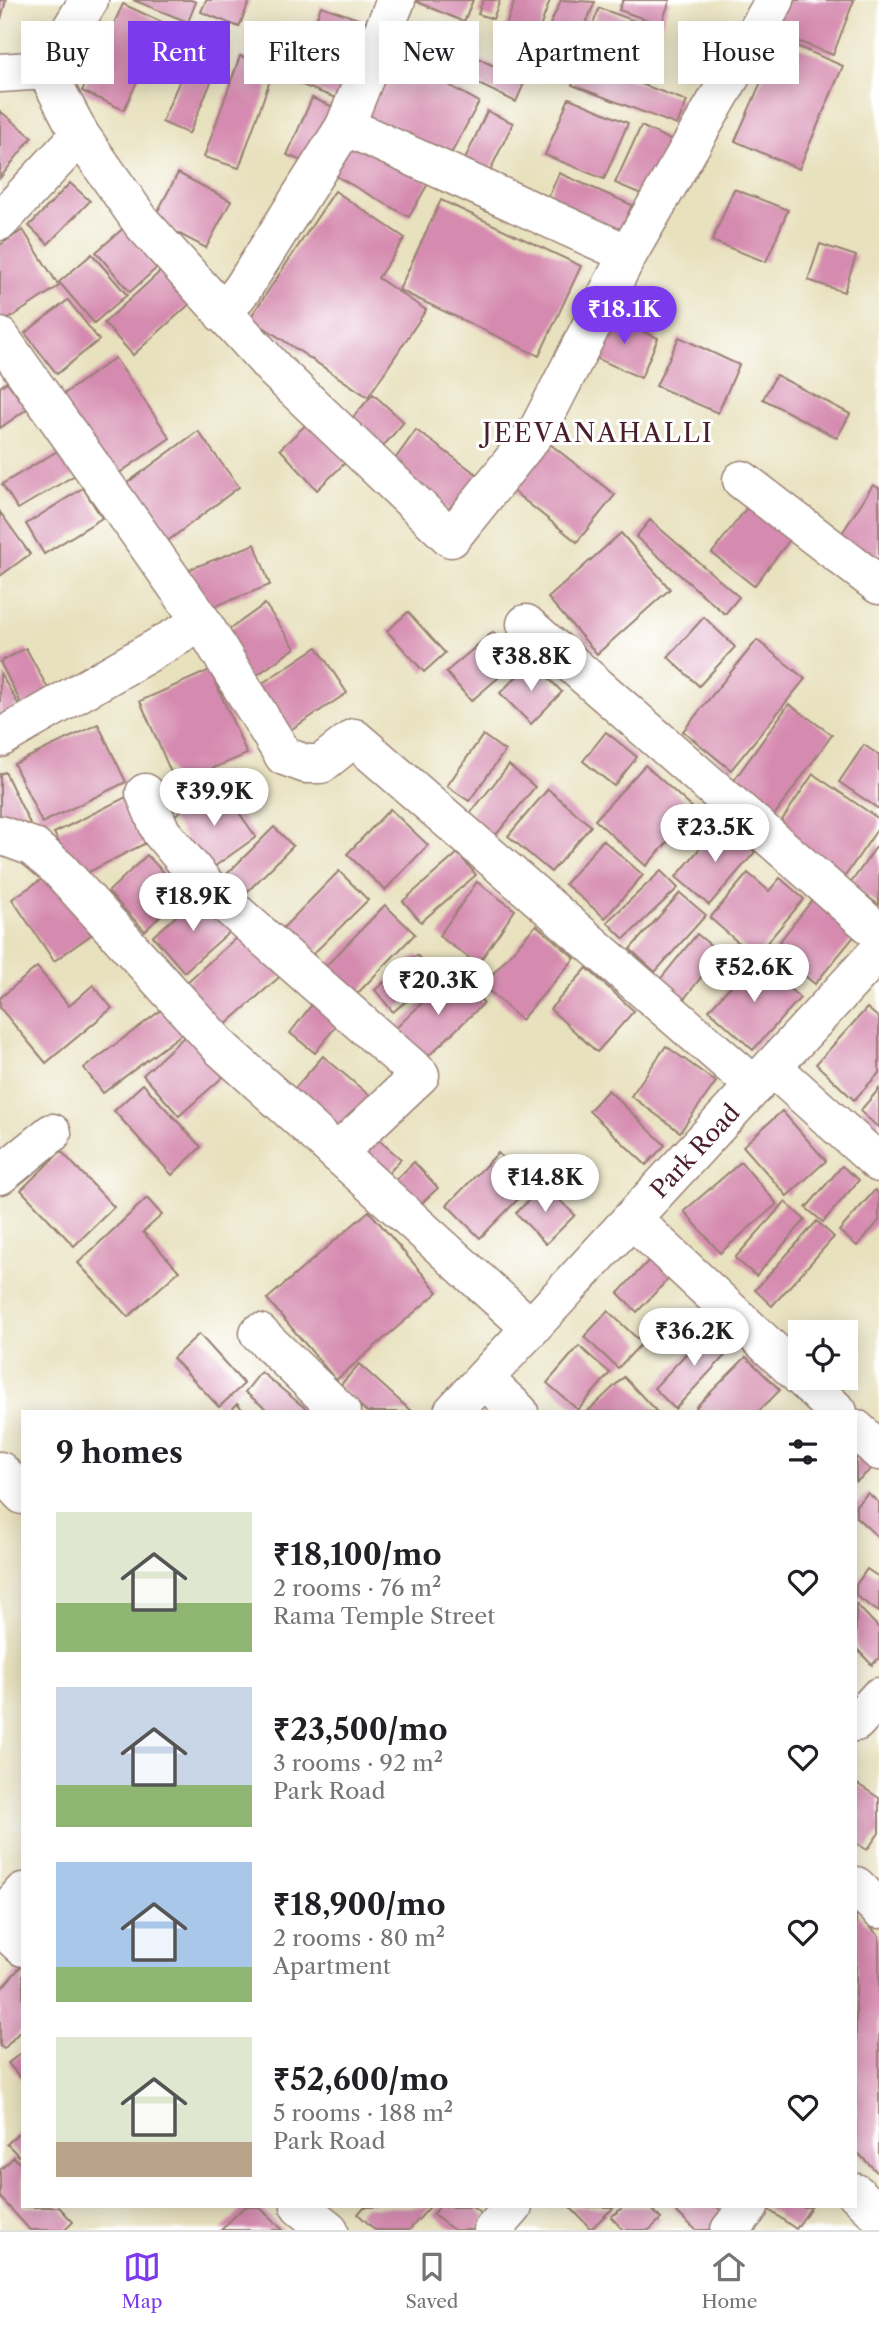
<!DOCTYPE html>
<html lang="en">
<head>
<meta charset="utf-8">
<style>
	body { margin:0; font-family:"Libre Caslon Text",serif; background:#f2f2f2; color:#202124; height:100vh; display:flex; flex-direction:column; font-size:26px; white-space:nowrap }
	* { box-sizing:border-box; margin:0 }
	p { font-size:23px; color:#757577 }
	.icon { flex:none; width:38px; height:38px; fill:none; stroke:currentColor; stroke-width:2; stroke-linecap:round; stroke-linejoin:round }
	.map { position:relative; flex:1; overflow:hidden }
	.drawer { position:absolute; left:21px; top:1410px; width:836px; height:798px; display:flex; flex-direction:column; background:#fff; border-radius:0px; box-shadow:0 4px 18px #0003 }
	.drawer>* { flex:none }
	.banner { position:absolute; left:21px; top:21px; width:838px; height:63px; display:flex; gap:14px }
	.buttons { position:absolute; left:788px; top:1320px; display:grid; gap:14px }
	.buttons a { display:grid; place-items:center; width:70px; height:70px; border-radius:0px; background:#fff; box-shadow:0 4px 18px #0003; font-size:35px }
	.price { position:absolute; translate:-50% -60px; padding:0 16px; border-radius:24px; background:#fff; color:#222; font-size:23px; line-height:46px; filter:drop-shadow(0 2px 4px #0008) }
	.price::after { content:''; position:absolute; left:50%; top:42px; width:21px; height:16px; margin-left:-10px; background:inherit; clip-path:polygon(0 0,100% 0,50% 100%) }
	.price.current { background:#7c3aed; color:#fff }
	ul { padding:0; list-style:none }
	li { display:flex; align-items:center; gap:21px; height:175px; padding:0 35px }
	li span { display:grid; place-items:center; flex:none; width:196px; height:140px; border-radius:0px; color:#555 }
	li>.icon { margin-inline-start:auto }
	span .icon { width:84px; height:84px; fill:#fffc; stroke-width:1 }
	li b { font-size:30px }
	h2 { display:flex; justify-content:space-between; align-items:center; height:84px; padding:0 35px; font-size:30px }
	.chip { padding:0 24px; border-radius:0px; background:#fff; box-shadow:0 4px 18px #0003; font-size:24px; line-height:63px }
	.chip.current { background:#7c3aed; color:#fff }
	.tab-bar { display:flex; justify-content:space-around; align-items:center; height:98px; border-top:2px solid #e0e0e0; background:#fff; font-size:19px; color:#757577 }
	.tab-bar a { display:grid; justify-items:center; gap:4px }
	.tab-bar .current { color:#7c3aed }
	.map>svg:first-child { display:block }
	.building { fill:#d58aaf }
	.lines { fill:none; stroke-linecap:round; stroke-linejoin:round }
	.minor-casing { stroke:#998074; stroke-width:41 }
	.minor { stroke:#fff; stroke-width:38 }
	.labels { text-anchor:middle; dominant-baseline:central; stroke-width:6; stroke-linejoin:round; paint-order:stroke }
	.street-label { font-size:24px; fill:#4a1f2b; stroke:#fff }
	.neighbourhood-label { font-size:26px; letter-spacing:2px; fill:#4a1f2b; stroke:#fff }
</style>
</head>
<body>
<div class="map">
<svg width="879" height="2230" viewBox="0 0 879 2230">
	<rect width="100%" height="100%" fill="#fff"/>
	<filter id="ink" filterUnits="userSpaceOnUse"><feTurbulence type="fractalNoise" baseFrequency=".0143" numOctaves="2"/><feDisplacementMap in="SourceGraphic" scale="14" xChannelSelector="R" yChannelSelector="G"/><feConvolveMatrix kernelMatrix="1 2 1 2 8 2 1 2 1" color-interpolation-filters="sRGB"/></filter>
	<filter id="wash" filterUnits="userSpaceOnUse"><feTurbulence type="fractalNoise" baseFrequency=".00686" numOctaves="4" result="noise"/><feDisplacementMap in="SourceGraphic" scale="28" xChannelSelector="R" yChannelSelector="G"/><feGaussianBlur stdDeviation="1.57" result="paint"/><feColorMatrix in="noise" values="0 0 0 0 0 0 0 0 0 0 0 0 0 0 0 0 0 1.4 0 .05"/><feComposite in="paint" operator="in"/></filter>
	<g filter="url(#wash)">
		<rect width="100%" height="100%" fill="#e8e1be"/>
		<g id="blocks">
			<!-- building -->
			<g class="building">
				<polygon points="0,0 6,0 1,19 0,19"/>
				<polygon points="133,0 191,0 196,2 188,22"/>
				<polygon points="206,0 250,0 239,27 201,12"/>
				<polygon points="413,0 473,0 464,22"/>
				<polygon points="483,0 500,0 493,19 478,14"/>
				<polygon points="515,0 550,0 536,39 505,28"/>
				<polygon points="561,0 595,2 573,53 543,40"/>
				<polygon points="623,0 670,0 661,25 619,10"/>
				<polygon points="784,0 854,0 833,55 772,31"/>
				<polygon points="123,4 164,23 124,110 82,91"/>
				<polygon points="321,6 367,22 338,99 294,82"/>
				<polygon points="599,8 644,24 628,68 583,52"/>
				<polygon points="407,24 525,81 516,102 397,45"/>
				<polygon points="199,35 226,47 189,134 162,122"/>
				<polygon points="780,39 843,66 799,169 735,141"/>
				<polygon points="240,56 274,69 239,168 204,157"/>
				<polygon points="398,57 479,102 445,165 363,119"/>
				<polygon points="582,62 687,101 677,125 572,85"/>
				<polygon points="312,98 338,109 314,166 287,155"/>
				<polygon points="569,98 628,123 604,179 545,155"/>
				<polygon points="0,111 32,137 0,178"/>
				<polygon points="487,111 513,123 487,177 462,166"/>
				<polygon points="641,126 671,140 646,196 615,183"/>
				<polygon points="348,137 429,182 409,217 329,172"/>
				<polygon points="178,173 231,201 206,248 153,220"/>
				<polygon points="559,173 632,205 619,234 546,203"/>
				<polygon points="70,183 90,201 48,244 29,226"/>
				<polygon points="734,189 788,210 766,262 712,241"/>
				<polygon points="335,191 405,238 378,278 426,310 368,397 250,318"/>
				<polygon points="441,200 581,266 539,356 399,290"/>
				<polygon points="126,226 160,265 130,292 96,252"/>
				<polygon points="23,230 59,286 4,322 0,317 0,245"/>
				<polygon points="820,244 856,256 844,292 808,280"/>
				<polygon points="92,254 127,295 94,323 59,282"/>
				<polygon points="163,269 192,302 133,355 104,323"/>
				<polygon points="68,300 99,340 57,374 25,333"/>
				<polygon points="606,315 658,338 641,378 589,355"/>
				<polygon points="679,337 739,365 718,413 656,386"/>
				<polygon points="115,358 170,438 112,478 58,398"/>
				<polygon points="776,375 850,414 837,438 763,399"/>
				<polygon points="7,382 27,409 0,428 0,387"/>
				<polygon points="373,394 404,422 379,451 348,423"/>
				<polygon points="311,420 348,460 317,490 280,449"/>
				<polygon points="416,430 479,476 453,513 390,466"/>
				<polygon points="198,431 239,487 165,543 123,486"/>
				<polygon points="541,437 615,495 577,542 504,484"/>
				<polygon points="61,449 75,475 18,509 2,484"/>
				<polygon points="873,485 879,488 879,571 835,544"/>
				<polygon points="83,488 102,518 44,554 26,524"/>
				<polygon points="753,500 795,533 754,586 712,553"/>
				<polygon points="0,512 30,554 0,576"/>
				<polygon points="650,520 739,597 725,614 636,537"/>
				<polygon points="621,533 670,589 597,654 548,598"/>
				<polygon points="255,544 270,585 205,610 190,569"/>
				<polygon points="265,604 295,648 250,680 220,636"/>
				<polygon points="408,612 445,653 424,672 387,631"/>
				<polygon points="704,617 735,647 699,686 668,657"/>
				<polygon points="493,632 518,661 471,701 446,672"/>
				<polygon points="757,640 805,679 731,770 683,731"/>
				<polygon points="317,647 347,693 281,736 252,690"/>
				<polygon points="26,648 52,696 25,711 0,662"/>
				<polygon points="532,661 562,692 531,724 500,693"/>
				<polygon points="210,670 247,754 176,784 140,701"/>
				<polygon points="0,673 19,705 0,716"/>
				<polygon points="789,704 832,735 770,821 727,790"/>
				<polygon points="98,724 126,782 42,823 14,764"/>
				<polygon points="606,732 637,757 614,786 583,761"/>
				<polygon points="483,735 505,751 469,801 447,786"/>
				<polygon points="864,745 879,755 879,809 839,782"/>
				<polygon points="509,765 535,787 491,841 465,820"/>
				<polygon points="645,765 696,811 646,866 595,820"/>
				<polygon points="5,772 31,826 0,841 0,774"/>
				<polygon points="813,774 879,819 879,827 843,879 774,832"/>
				<polygon points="219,784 256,837 208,871 171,818"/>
				<polygon points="548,789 591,826 551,872 508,836"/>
				<polygon points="128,796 150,841 77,878 54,833"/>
				<polygon points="390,809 428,845 385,890 347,854"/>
				<polygon points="721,823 755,852 709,905 676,877"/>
				<polygon points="274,827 293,846 233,906 214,887"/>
				<polygon points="603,840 643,875 605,918 565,884"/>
				<polygon points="879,843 879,905 850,884"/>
				<polygon points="458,853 476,875 421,922 403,901"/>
				<polygon points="147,855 183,893 145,931 108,892"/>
				<polygon points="339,871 368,900 310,957 282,929"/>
				<polygon points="661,871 678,888 624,939 607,922"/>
				<polygon points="748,873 769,891 780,878 804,899 755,957 710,918"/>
				<polygon points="50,874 91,935 54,961 12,899"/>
				<polygon points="477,882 515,910 478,964 439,936"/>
				<polygon points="203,893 233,929 184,972 153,936"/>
				<polygon points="680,893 706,915 655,972 630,949"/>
				<polygon points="818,893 862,927 815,984 773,950"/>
				<polygon points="385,905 415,934 353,998 323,969"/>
				<polygon points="536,925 575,958 521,1020 483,985"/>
				<polygon points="247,928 285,972 215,1034 177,991"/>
				<polygon points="697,934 720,953 677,1008 653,988"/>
				<polygon points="417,955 435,977 393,1012 375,990"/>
				<polygon points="756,958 800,998 753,1050 709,1010"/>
				<polygon points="37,967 69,1006 93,985 112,1008 46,1063 0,1008 0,998"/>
				<polygon points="587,968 634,1011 597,1052 550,1009"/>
				<polygon points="454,972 484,1003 421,1063 392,1032"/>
				<polygon points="314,1002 339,1022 315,1053 290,1033"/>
				<polygon points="168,1005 187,1030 103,1093 84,1068"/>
				<polygon points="867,1008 879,1018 879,1073 854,1100 816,1064"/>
				<polygon points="186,1035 224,1076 179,1116 143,1075"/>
				<polygon points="666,1046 716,1082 680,1132 631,1096"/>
				<polygon points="323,1056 377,1102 343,1142 289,1095"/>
				<polygon points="143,1084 201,1147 172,1175 114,1111"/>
				<polygon points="879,1089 879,1128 860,1111"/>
				<polygon points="608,1090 665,1145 646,1165 589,1111"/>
				<polygon points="782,1111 826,1161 787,1196 743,1146"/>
				<polygon points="373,1135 401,1159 381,1182 353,1159"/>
				<polygon points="61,1151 114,1207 74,1246 21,1190"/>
				<polygon points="498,1153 531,1186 480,1238 447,1205"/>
				<polygon points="414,1162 438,1188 410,1214 387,1189"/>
				<polygon points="741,1162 777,1204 720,1253 684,1211"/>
				<polygon points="842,1166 859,1180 823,1222 806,1208"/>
				<polygon points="544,1185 575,1215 546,1244 516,1213"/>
				<polygon points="875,1190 879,1194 879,1221 857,1246 839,1231"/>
				<polygon points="147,1198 162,1215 143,1232 179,1271 128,1317 78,1263"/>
				<polygon points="785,1202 805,1220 756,1276 735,1258"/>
				<polygon points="369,1211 438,1292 336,1380 267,1299"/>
				<polygon points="817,1221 834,1237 772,1306 755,1290"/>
				<polygon points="653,1256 672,1275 637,1312 618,1293"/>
				<polygon points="608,1311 642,1343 618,1368 584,1337"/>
				<polygon points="712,1326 733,1347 675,1409 654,1388"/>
				<polygon points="199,1334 244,1384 219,1407 173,1358"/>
				<polygon points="579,1346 610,1373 578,1410 547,1383"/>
				<polygon points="746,1357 780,1390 758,1412 701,1412 696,1407"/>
				<polygon points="359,1364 412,1412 367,1412 339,1387"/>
				<polygon points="261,1372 310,1412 270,1412 245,1392"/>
				<polygon points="624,1377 657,1412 587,1412"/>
				<polygon points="237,1404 245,1412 230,1412"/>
				<polygon points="856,1448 877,1464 856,1482"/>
				<polygon points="868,1493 879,1503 879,1538 856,1517 856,1505"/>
				<polygon points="867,1569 879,1577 879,1612 856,1596 856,1585"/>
				<polygon points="856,1604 879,1628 879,1658 872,1665 856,1648"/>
				<polygon points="856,1783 879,1798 879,1833 867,1850 856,1843"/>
				<polygon points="856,1913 879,1936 879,2174 856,2151"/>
				<polygon points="23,1964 23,2028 4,2049 0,2046 0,1990"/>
				<polygon points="23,2052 23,2081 8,2063"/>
				<polygon points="23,2129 23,2160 7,2144"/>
				<polygon points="14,2157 23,2167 23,2207 59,2207 73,2222 65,2230 30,2230 0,2197 0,2170"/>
				<polygon points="244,2207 259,2207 283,2230 221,2230"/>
				<polygon points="364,2207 430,2207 409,2230 375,2230 358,2214"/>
				<polygon points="439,2207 472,2207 486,2217 477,2230 454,2230 433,2215"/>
				<polygon points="570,2207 614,2207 591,2229"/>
				<polygon points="623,2207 650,2207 661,2219 649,2230 623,2230 611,2217"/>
				<polygon points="671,2207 717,2207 731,2219 722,2230 696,2230"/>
				<polygon points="765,2207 811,2207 796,2229"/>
			</g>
		</g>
	</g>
	<g filter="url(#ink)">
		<use href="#blocks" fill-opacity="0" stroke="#998074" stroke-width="2"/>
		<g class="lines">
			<defs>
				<g id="minor">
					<polyline points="46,70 89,0"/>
					<polyline points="0,73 46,70 80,135 142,223 276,371 451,538 539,428 628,254 775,0"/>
					<polyline points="345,126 628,254"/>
					<polyline points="0,221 80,135"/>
					<polyline points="223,314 243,288 345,126 396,0"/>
					<polyline points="0,337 202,622 284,756 306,764 321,764 354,738 755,1086"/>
					<polyline points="742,480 879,585"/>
					<polyline points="526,624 879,933"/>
					<polyline points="0,738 202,622"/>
					<polyline points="145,793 161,832 208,888 420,1075 337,1153"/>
					<polyline points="0,835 33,847 59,869 222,1049 531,1328"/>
					<polyline points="772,1067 879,1163"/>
					<polyline points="0,1175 52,1133"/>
					<polyline points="632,1219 800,1376"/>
					<polyline points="259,1333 341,1412"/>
					<polyline points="801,1377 838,1412"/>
					<polyline points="484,1379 519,1412"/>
					<polyline points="453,1412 879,951"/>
					<polyline points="856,1429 879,1451"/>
					<polyline points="0,1471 23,1495"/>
					<polyline points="856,1722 879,1697"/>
					<polyline points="856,1886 879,1909"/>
					<polyline points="0,1919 23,1892"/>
					<polyline points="0,1926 23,1947"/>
					<polyline points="856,2193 879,2215"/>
					<polyline points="300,2207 329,2230"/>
					<polyline points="493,2230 513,2207"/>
					<polyline points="730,2230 749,2207"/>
				</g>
			</defs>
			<!-- minor casing -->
			<use href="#minor" class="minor-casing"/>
			<!-- minor -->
			<use href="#minor" class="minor"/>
		</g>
	</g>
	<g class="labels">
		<!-- street labels -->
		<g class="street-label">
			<text transform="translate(695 1151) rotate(-47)">Park Road</text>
		</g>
		<!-- neighbourhood labels -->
		<g class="neighbourhood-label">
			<text x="598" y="433">JEEVANAHALLI</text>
		</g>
	</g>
</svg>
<div class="buttons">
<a><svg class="icon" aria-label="locate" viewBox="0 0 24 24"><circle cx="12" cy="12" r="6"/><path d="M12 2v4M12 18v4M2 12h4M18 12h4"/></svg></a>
</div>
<b class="price current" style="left:624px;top:346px">₹18.1K</b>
<b class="price" style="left:531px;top:693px">₹38.8K</b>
<b class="price" style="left:214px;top:828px">₹39.9K</b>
<b class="price" style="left:715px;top:864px">₹23.5K</b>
<b class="price" style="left:193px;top:933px">₹18.9K</b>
<b class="price" style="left:754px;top:1004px">₹52.6K</b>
<b class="price" style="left:438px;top:1017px">₹20.3K</b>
<b class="price" style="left:545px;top:1214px">₹14.8K</b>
<b class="price" style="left:694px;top:1368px">₹36.2K</b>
<div class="banner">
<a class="chip">Buy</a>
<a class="chip current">Rent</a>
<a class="chip">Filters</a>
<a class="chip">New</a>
<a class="chip">Apartment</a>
<a class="chip">House</a>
</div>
<section class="drawer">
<h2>9 homes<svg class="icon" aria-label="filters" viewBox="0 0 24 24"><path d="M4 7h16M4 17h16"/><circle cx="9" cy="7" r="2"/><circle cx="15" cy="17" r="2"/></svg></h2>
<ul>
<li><span style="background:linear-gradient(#dfe7d0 65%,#8fb573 0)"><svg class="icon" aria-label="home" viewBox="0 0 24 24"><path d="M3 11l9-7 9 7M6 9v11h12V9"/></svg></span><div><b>₹18,100/mo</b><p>2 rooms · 76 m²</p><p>Rama Temple Street</p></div><svg class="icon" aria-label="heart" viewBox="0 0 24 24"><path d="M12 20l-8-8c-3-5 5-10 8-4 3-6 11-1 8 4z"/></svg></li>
<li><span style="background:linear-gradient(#c9d6e8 70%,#8fb573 0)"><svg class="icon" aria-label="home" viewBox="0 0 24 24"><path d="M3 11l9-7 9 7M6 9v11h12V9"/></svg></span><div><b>₹23,500/mo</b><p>3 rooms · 92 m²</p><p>Park Road</p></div><svg class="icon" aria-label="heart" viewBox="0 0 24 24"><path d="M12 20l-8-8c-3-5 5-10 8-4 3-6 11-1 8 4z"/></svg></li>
<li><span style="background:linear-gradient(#a9c7e8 75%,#8fb573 0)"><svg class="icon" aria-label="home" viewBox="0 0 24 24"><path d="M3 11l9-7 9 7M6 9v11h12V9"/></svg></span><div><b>₹18,900/mo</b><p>2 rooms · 80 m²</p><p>Apartment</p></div><svg class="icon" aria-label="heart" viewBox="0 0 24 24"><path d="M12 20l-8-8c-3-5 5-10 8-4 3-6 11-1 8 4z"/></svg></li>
<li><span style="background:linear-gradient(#dfe7d0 75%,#b9a48a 0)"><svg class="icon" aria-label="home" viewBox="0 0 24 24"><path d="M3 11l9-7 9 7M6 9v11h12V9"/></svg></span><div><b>₹52,600/mo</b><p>5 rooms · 188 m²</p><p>Park Road</p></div><svg class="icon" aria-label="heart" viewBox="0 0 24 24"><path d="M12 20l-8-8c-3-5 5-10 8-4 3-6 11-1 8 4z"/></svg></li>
</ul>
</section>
</div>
<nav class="tab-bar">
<a class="current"><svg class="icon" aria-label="map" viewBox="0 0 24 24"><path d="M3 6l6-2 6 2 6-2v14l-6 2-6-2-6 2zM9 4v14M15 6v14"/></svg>Map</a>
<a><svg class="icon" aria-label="saved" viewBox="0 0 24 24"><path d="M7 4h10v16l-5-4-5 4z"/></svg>Saved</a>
<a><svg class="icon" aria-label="home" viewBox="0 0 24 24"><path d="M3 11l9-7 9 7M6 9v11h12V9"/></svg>Home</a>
</nav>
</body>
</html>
